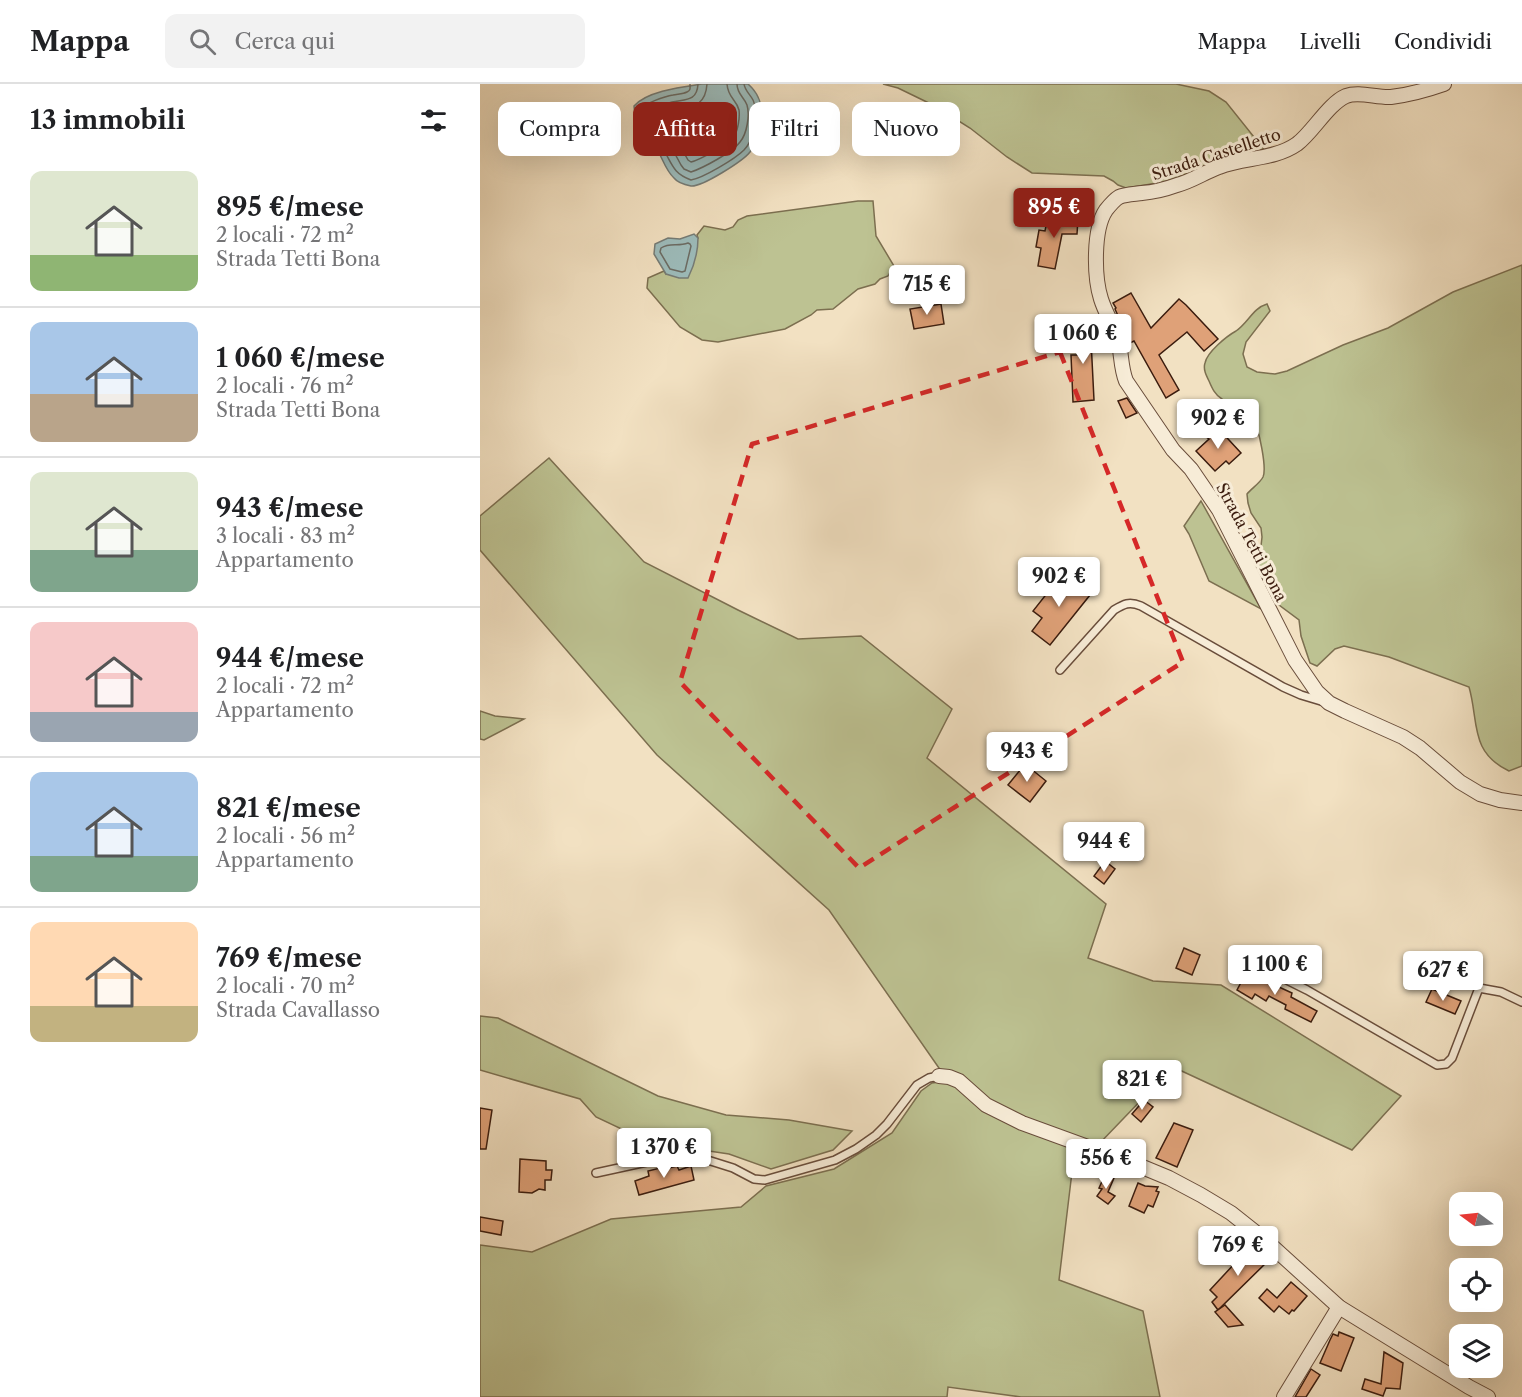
<!DOCTYPE html>
<html lang="it">
<head>
<meta charset="utf-8">
<style>
	body { margin:0; font-family:"Libre Caslon Text",serif; background:#f2f2f2; color:#202124; height:100vh; display:flex; flex-direction:column; font-size:22px; white-space:nowrap }
	* { box-sizing:border-box; margin:0 }
	p { font-size:20px; color:#757577 }
	.icon { flex:none; width:33px; height:33px; fill:none; stroke:currentColor; stroke-width:2; stroke-linecap:round; stroke-linejoin:round }
	.map { position:relative; flex:1; overflow:hidden }
	.sheet { display:flex; flex-direction:column; background:#fff; width:480px }
	.sheet>* { flex:none }
	.banner { position:absolute; left:18px; top:18px; width:570px; height:54px; display:flex; gap:12px }
	.needle { width:39px; rotate:285deg }
	.fabs { position:absolute; left:969px; top:1108px; display:grid; gap:12px }
	.fabs a { display:grid; place-items:center; width:54px; height:54px; border-radius:12px; background:#fff; box-shadow:0 6px 24px #0002; font-size:30px }
	.price { position:absolute; translate:-50% -51px; padding:0 14px; border-radius:6px; background:#fff; color:#222; font-size:20px; line-height:39px; filter:drop-shadow(0 2px 3px #0008) }
	.price::after { content:''; position:absolute; left:50%; top:36px; width:18px; height:14px; margin-left:-9px; background:inherit; clip-path:polygon(0 0,100% 0,50% 100%) }
	.price.current { background:#8f2418; color:#fff }
	ul { padding:0; list-style:none }
	li { display:flex; align-items:center; gap:18px; height:150px; padding:0 30px }
	li+li { border-top:2px solid #e0e0e0 }
	li span { display:grid; place-items:center; flex:none; width:168px; height:120px; border-radius:12px; color:#555 }
	li>.icon { margin-inline-start:auto }
	span .icon { width:72px; height:72px; fill:#fffc; stroke-width:1 }
	li b { font-size:26px }
	h2 { display:flex; justify-content:space-between; align-items:center; height:72px; padding:0 30px; font-size:26px }
	.chip { padding:0 21px; border-radius:12px; background:#fff; box-shadow:0 6px 24px #0002; font-size:21px; line-height:54px }
	.chip.current { background:#8f2418; color:#fff }
	header { display:flex; align-items:center; gap:36px; box-sizing:border-box; height:84px; padding:0 30px; background:#fff; border-bottom:2px solid #e0e0e0 }
	header strong { font-size:28px }
	nav { display:flex; gap:33px; margin-inline-start:auto; font-size:21px }
	.search { width:420px; height:54px; background:#f2f2f2; display:flex; align-items:center; gap:15px; box-sizing:border-box; padding:0 21px; border-radius:12px; color:#757577; font-size:22px }
	main { display:flex; flex:1; min-height:0 }
	.map>svg:first-child { display:block }
	.green { fill:#bdc292; stroke:#7c6f50; stroke-width:1.5 }
	.water { fill:#9dbcbb; stroke:#767c76; stroke-width:1.5 }
	.lines { fill:none; stroke-linecap:round; stroke-linejoin:round }
	.shore { stroke:#6c6c64; stroke-width:1.5 }
	.building { fill:#dfa178; stroke:#3b1c0e; stroke-width:1.5 }
	.lane-casing { stroke:#694d3b; stroke-width:10 }
	.street-casing { stroke:#694d3b; stroke-width:16 }
	.lane { stroke:#f7ecd7; stroke-width:7 }
	.street { stroke:#f7ecd7; stroke-width:14 }
	.marked { fill:none; stroke:#d62828; stroke-width:4.5; stroke-dasharray:12 8; stroke-linejoin:round }
	.labels { text-anchor:middle; dominant-baseline:central; stroke-width:6; stroke-linejoin:round; paint-order:stroke }
	.street-label { font-size:16px; fill:#3b1c0e; stroke:#f7ecd7 }
</style>
</head>
<body>
<header>
<strong>Mappa</strong>
<div class="search"><svg class="icon" aria-label="search" viewBox="0 0 24 24"><circle cx="10" cy="10" r="6"/><path d="M15 15l6 6"/></svg>Cerca qui</div>
<nav><a>Mappa</a><a>Livelli</a><a>Condividi</a></nav>
</header>
<main>
<section class="sheet">
<h2>13 immobili<svg class="icon" aria-label="filters" viewBox="0 0 24 24"><path d="M4 7h16M4 17h16"/><circle cx="9" cy="7" r="2"/><circle cx="15" cy="17" r="2"/></svg></h2>
<ul>
<li><span style="background:linear-gradient(#dfe7d0 70%,#8fb573 0)"><svg class="icon" aria-label="home" viewBox="0 0 24 24"><path d="M3 11l9-7 9 7M6 9v11h12V9"/></svg></span><div><b>895 €/mese</b><p>2 locali · 72 m²</p><p>Strada Tetti Bona</p></div></li>
<li><span style="background:linear-gradient(#a9c7e8 60%,#b9a48a 0)"><svg class="icon" aria-label="home" viewBox="0 0 24 24"><path d="M3 11l9-7 9 7M6 9v11h12V9"/></svg></span><div><b>1 060 €/mese</b><p>2 locali · 76 m²</p><p>Strada Tetti Bona</p></div></li>
<li><span style="background:linear-gradient(#dfe7d0 65%,#7fa58c 0)"><svg class="icon" aria-label="home" viewBox="0 0 24 24"><path d="M3 11l9-7 9 7M6 9v11h12V9"/></svg></span><div><b>943 €/mese</b><p>3 locali · 83 m²</p><p>Appartamento</p></div></li>
<li><span style="background:linear-gradient(#f6c9c9 75%,#9aa5b1 0)"><svg class="icon" aria-label="home" viewBox="0 0 24 24"><path d="M3 11l9-7 9 7M6 9v11h12V9"/></svg></span><div><b>944 €/mese</b><p>2 locali · 72 m²</p><p>Appartamento</p></div></li>
<li><span style="background:linear-gradient(#a9c7e8 70%,#7fa58c 0)"><svg class="icon" aria-label="home" viewBox="0 0 24 24"><path d="M3 11l9-7 9 7M6 9v11h12V9"/></svg></span><div><b>821 €/mese</b><p>2 locali · 56 m²</p><p>Appartamento</p></div></li>
<li><span style="background:linear-gradient(#ffd9b3 70%,#c2b280 0)"><svg class="icon" aria-label="home" viewBox="0 0 24 24"><path d="M3 11l9-7 9 7M6 9v11h12V9"/></svg></span><div><b>769 €/mese</b><p>2 locali · 70 m²</p><p>Strada Cavallasso</p></div></li>
</ul>
</section>
<div class="map">
<svg width="1042" height="1313" viewBox="0 0 1042 1313">
	<rect width="100%" height="100%" fill="#f2e1c2"/>
	<filter id="stains"><feTurbulence type="fractalNoise" baseFrequency=".00333" numOctaves="4"/><feColorMatrix values="0 0 0 0 .2 0 0 0 0 .09 0 0 0 0 .02 0 0 0 .5 -.17"/></filter>
	<radialGradient id="worn" r=".72"><stop offset=".6" stop-color="#630" stop-opacity="0"/><stop offset="1" stop-color="#630" stop-opacity=".3"/></radialGradient>
	<!-- green -->
	<g class="green">
		<polygon points="403,0 696,0 729,7 746,18 786,68 684,98 646,104 638,101 633,97 624,92 552,89 527,73 490,44 455,22 418,4"/>
		<polygon points="378,117 393,117 396,152 414,182 408,192 400,195 395,200 378,205 353,225 337,226 331,231 305,245 238,258 222,256 200,243 167,204 168,194 184,187 186,190 218,154 217,151 224,142 245,146 253,143 258,136 267,132"/>
		<path d="M 1042,181 L 1042,682 L 1029,687 C 989,668 999,637 989,603 L 909,573 L 864,562 L 855,565 L 837,582 L 830,579 L 821,552 L 819,536 L 795,518 L 783,495 L 779,480 L 782,453 L 781,444 L 771,429 L 768,419 L 767,410 C 772,404 780,399 783,393 C 787,384 779,344 773,335 C 765,325 752,322 742,315 C 735,311 732,304 729,297 C 726,291 723,285 725,279 C 727,268 747,252 756,247 C 768,239 773,224 787,220 L 790,227 L 766,258 L 763,270 L 767,283 L 777,288 L 795,290 L 807,287 L 863,261 L 908,244 L 973,208 Z"/>
		<polygon points="69,374 164,478 258,526 318,555 381,552 472,625 447,674 626,820 608,874 673,897 741,901 921,1012 872,1066 693,983 592,1088 579,1196 663,1227 680,1313 541,1313 468,1303 467,1313 0,1313 0,1161 52,1168 131,1135 261,1123 286,1102 354,1085 412,1049 441,1007 452,999 468,997 349,826 177,671 0,466 0,432"/>
		<polygon points="721,417 781,525 729,497 709,450 704,442"/>
		<polygon points="0,627 15,632 44,635 4,656 0,655"/>
		<polygon points="0,932 18,934 178,1012 246,1031 309,1036 372,1047 353,1066 291,1085 249,1070 169,1058 116,1033 100,1015 0,986"/>
	</g>
	<!-- water -->
	<g class="water">
		<path d="M 222,0 L 268,0 C 283,13 284,29 279,47 C 277,54 275,61 270,68 C 263,77 222,103 211,102 C 206,101 197,98 194,94 C 185,86 182,72 175,62 C 165,48 155,41 154,22 C 167,7 202,3 222,0 Z"/>
		<path d="M 214,150 L 218,154 C 218,168 214,182 208,194 L 199,194 L 186,190 L 174,170 L 175,160 L 188,154 L 200,155 Z"/>
	</g>
	<g class="lines">
		<!-- shore -->
		<g class="shore">
			<path d="M 210,0 C 210,4 211,6 207,8 C 203,10 197,10 193,11 C 186,12 162,20 160,26 C 159,35 181,60 186,70 C 193,83 195,90 211,96 C 223,94 255,75 264,66 C 272,58 277,40 276,30 C 275,25 275,20 273,16 C 270,10 265,7 264,0"/>
			<path d="M 218,0 C 217,18 205,15 192,18 C 185,20 174,24 169,29 L 173,39 L 187,55 L 201,81 L 204,85 L 211,88 C 223,84 253,68 260,58 C 267,50 270,31 267,21 C 264,13 257,10 257,0"/>
			<path d="M 227,0 C 225,31 199,20 182,34 L 194,51 L 208,76 L 211,78 C 220,76 246,61 253,54 C 258,48 260,33 259,26 C 256,15 248,14 247,0"/>
			<path d="M 208,159 L 210,160 L 211,162 L 205,187 L 202,188 L 190,185 L 180,168 L 181,164 C 190,158 198,163 208,159 Z"/>
		</g>
	</g>
	<!-- building -->
	<g class="building">
		<polygon points="568,132 580,134 598,135 597,150 582,150 575,185 558,182 561,164 556,163 559,146 565,147"/>
		<polygon points="651,209 671,244 699,215 706,221 738,255 724,267 707,248 679,271 699,306 686,314 654,257 650,259 635,225 636,224 633,219"/>
		<polygon points="461,220 464,240 434,245 430,225"/>
		<polygon points="610,236 614,316 593,318 591,271 598,271 596,237"/>
		<polygon points="647,314 657,329 646,334 638,317"/>
		<polygon points="737,343 761,369 749,380 746,377 735,387 716,367 729,355 726,353"/>
		<polygon points="583,489 610,511 570,561 552,547 562,534 553,527"/>
		<polygon points="545,680 566,697 550,718 528,701"/>
		<polygon points="625,777 635,785 624,800 614,792"/>
		<polygon points="704,864 720,871 712,891 696,884"/>
		<polygon points="775,892 812,909 811,913 837,927 831,938 805,925 806,921 789,912 786,917 775,910 772,915 757,906 764,893"/>
		<polygon points="952,905 981,917 975,930 946,918"/>
		<polygon points="664,1016 673,1023 661,1038 652,1030"/>
		<polygon points="0,1024 12,1026 6,1065 0,1065"/>
		<polygon points="694,1039 713,1046 697,1083 676,1074"/>
		<polygon points="40,1075 66,1077 66,1086 72,1086 71,1096 65,1096 65,1106 59,1105 52,1109 39,1108"/>
		<polygon points="197,1082 199,1086 211,1082 214,1096 159,1111 155,1097 169,1092 168,1087 184,1083 185,1085"/>
		<polygon points="625,1091 634,1094 628,1108 635,1112 628,1120 617,1112 622,1105 619,1104"/>
		<polygon points="658,1099 665,1102 678,1103 676,1107 679,1108 673,1123 668,1121 664,1129 649,1122"/>
		<polygon points="0,1133 23,1137 21,1151 0,1147"/>
		<polygon points="769,1164 777,1172 781,1168 789,1176 738,1226 732,1218 737,1213 730,1206"/>
		<polygon points="811,1198 827,1212 814,1227 812,1226 809,1230 799,1222 794,1228 779,1214 787,1205 797,1214"/>
		<polygon points="745,1221 763,1241 748,1243 735,1228"/>
		<polygon points="859,1248 874,1254 861,1287 840,1279 850,1256 853,1250 858,1252"/>
		<polygon points="904,1268 923,1279 920,1305 906,1304 903,1312 882,1305 885,1295 901,1300"/>
		<polygon points="831,1285 840,1291 826,1313 815,1313"/>
	</g>
	<g class="lines">
		<defs>
			<g id="lane">
				<path d="M 580,586 L 634,526 C 644,520 649,517 661,522 L 803,603 L 821,611 L 841,617"/>
				<polyline points="793,889 827,906 957,981 966,980 972,974 999,904 1021,908 1042,918"/>
				<polyline points="116,1089 185,1074 218,1073 253,1084 274,1095 285,1096 355,1076 376,1065 396,1051 407,1040 437,1001 449,994 459,992"/>
			</g>
			<g id="street">
				<path d="M 964,0 C 947,6 928,11 911,13 C 897,14 879,7 866,12 C 848,20 833,48 817,60 C 794,76 764,73 739,83 C 725,88 712,97 697,101 C 686,105 674,108 662,109 C 655,110 645,110 639,113 C 634,116 630,121 626,126 C 613,145 614,193 621,215 C 625,228 632,239 637,252 C 642,267 640,282 646,297 L 693,366 L 711,385 L 739,426 L 815,576 L 837,608 L 849,619 L 865,627 L 923,653 L 940,664 L 980,698 L 1000,710 L 1020,716 L 1042,719"/>
				<polyline points="459,992 469,993 479,997 506,1021 542,1039 660,1082 689,1094 721,1111 751,1129 785,1156 859,1223 989,1303 1008,1313"/>
				<polyline points="804,1313 859,1223"/>
			</g>
		</defs>
		<!-- lane casing -->
		<use href="#lane" class="lane-casing"/>
		<!-- street casing -->
		<use href="#street" class="street-casing"/>
		<!-- lane -->
		<use href="#lane" class="lane"/>
		<!-- street -->
		<use href="#street" class="street"/>
	</g>
	<!-- marked area -->
	<path class="marked" d="M 580,268 L 703,578 L 379,784 L 200,598 L 272,360 Z"/>
	<g class="labels">
		<!-- street labels -->
		<g class="street-label">
			<text transform="translate(736 70) rotate(-18)">Strada Castelletto</text>
			<text transform="translate(772 458) rotate(62)">Strada Tetti Bona</text>
		</g>
	</g>
	<rect width="100%" height="100%" filter="url(#stains)"/>
	<rect width="100%" height="100%" fill="url(#worn)"/>
</svg>
<div class="fabs">
<a><svg class="needle" viewBox="-14 -14 28 28"><path d="M0-13l5 13h-10z" fill="#e53935"/><path d="M0 13l5-13h-10z" fill="#757577"/></svg></a>
<a><svg class="icon" aria-label="locate" viewBox="0 0 24 24"><circle cx="12" cy="12" r="6"/><path d="M12 2v4M12 18v4M2 12h4M18 12h4"/></svg></a>
<a><svg class="icon" aria-label="layers" viewBox="0 0 24 24"><path d="M12 4l9 5-9 5-9-5zM3 14l9 5 9-5"/></svg></a>
</div>
<b class="price current" style="left:574px;top:155px">895 €</b>
<b class="price" style="left:447px;top:232px">715 €</b>
<b class="price" style="left:603px;top:281px">1 060 €</b>
<b class="price" style="left:738px;top:366px">902 €</b>
<b class="price" style="left:579px;top:524px">902 €</b>
<b class="price" style="left:547px;top:699px">943 €</b>
<b class="price" style="left:624px;top:789px">944 €</b>
<b class="price" style="left:795px;top:912px">1 100 €</b>
<b class="price" style="left:963px;top:918px">627 €</b>
<b class="price" style="left:662px;top:1027px">821 €</b>
<b class="price" style="left:184px;top:1095px">1 370 €</b>
<b class="price" style="left:626px;top:1106px">556 €</b>
<b class="price" style="left:758px;top:1193px">769 €</b>
<div class="banner">
<a class="chip">Compra</a>
<a class="chip current">Affitta</a>
<a class="chip">Filtri</a>
<a class="chip">Nuovo</a>
</div>
</div>
</main>
</body>
</html>
